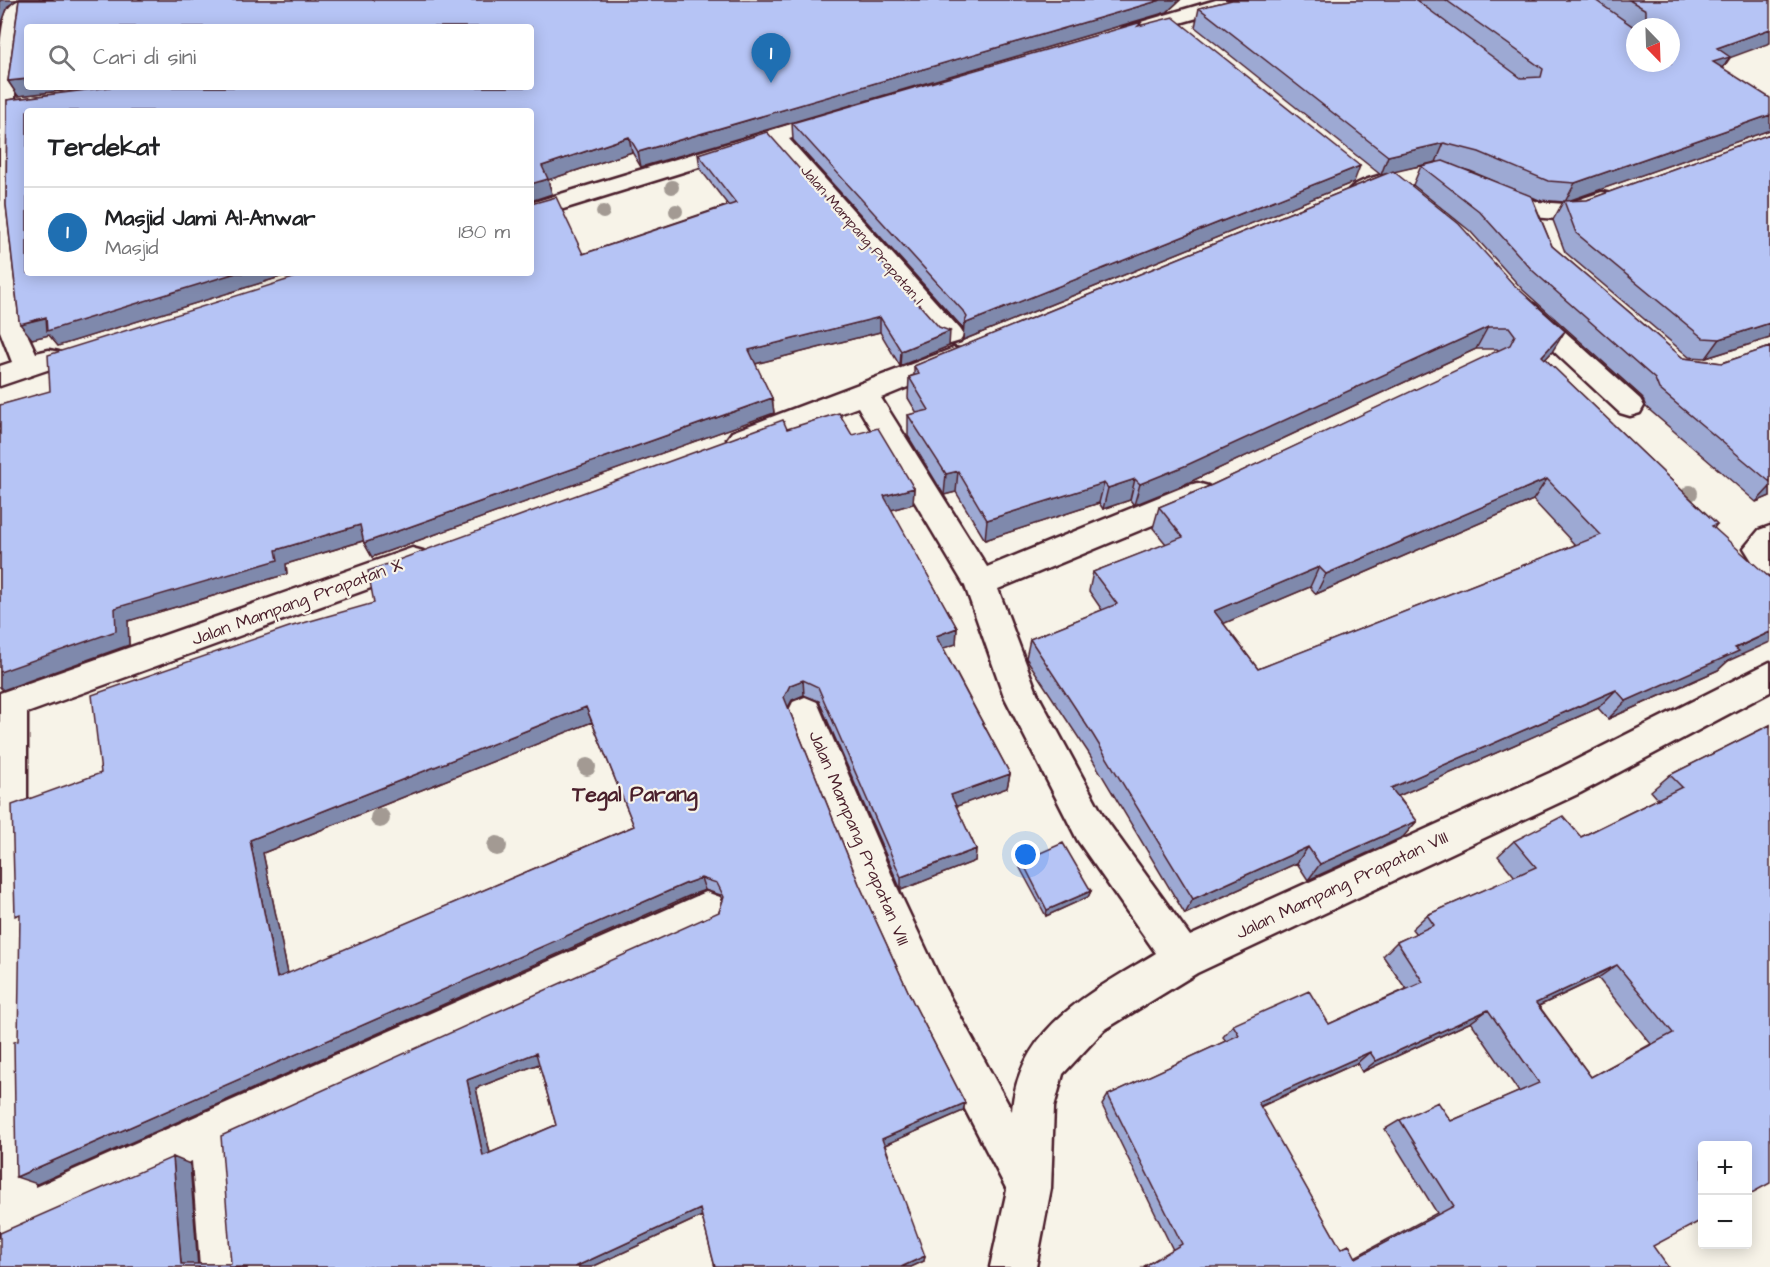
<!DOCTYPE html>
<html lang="id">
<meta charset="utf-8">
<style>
:root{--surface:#fff;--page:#f6f6f6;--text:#202124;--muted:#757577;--line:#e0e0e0;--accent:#1f6fb2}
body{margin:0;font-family:"Architects Daughter",sans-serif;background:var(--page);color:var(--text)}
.controls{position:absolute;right:18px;bottom:18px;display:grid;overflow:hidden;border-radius:6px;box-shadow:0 3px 15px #0003}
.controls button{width:54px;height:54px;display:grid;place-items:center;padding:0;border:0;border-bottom:2px solid var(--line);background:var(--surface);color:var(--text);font:30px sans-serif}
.compass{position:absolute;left:1626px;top:18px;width:54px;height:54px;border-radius:50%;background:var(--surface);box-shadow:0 3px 15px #0003;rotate:157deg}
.you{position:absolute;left:1026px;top:855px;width:21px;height:21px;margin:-15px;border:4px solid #fff;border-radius:50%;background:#1a73e8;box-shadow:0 0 0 9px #1a73e833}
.badge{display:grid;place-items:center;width:39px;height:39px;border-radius:50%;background:var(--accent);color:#fff;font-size:20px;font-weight:700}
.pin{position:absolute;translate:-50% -50px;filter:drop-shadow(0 2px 3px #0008)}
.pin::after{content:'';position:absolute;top:32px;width:21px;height:18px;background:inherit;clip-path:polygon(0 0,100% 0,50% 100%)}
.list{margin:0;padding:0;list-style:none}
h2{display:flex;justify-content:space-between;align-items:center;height:78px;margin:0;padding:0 24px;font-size:26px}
h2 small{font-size:20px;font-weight:400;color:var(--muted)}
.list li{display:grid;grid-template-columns:39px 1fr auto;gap:18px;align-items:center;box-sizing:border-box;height:90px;padding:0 24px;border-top:2px solid var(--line)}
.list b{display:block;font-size:22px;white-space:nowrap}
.list p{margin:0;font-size:20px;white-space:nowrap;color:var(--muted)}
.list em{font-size:20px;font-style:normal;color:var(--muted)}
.icon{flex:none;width:33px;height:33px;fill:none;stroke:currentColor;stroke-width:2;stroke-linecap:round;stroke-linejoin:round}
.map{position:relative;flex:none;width:1770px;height:1267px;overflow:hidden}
.search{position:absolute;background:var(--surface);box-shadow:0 3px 15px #0003;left:24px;top:24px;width:510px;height:66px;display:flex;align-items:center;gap:15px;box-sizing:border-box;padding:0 21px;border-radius:6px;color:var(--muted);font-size:22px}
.panel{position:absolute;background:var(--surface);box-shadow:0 3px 15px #0003;left:24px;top:108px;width:510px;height:168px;border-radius:6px}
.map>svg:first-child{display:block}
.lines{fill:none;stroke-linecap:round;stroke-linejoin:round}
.minor-casing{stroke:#4a1f2b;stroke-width:5}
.minor{fill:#f7f3e8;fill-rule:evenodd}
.tree{fill:#a39a93}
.wall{fill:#9da9d3;stroke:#4a1f2b;stroke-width:1.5;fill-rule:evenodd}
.shaded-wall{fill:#7f89ac;stroke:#4a1f2b;stroke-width:1.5}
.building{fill:#b6c4f5;stroke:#4a1f2b;stroke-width:1.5;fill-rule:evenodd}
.labels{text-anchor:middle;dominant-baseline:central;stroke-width:4.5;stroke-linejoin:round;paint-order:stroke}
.far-street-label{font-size:15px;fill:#4a1f2b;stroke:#f7f3e8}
.street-label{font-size:18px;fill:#4a1f2b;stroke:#f7f3e8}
.quarter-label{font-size:21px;font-weight:bold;fill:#4a1f2b;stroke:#f7f3e8}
</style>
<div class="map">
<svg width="1770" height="1267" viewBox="0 0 1770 1267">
<rect width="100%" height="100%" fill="#f7f3e8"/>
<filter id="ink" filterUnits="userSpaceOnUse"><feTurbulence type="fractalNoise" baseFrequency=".0167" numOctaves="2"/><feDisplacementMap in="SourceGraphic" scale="12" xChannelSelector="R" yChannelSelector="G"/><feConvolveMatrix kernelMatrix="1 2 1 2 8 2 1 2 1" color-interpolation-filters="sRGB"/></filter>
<g filter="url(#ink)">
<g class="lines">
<defs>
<path id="minor" d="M 20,0 L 52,0 C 46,9 33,6 26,14 L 15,85 L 15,220 L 28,336 L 36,353 L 49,350 L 59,352 L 63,359 L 59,366 L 0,386 L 0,366 L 12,362 L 0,331 L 0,45 C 3,29 2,5 20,0 Z
M 1216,0 L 1249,0 L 1246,4 L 1131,37 L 1124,35 L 1120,31 L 1124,27 Z
M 834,111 L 842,113 L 845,118 L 842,123 L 789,139 L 960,329 L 964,335 L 960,341 L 950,344 L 940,341 L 770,145 L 531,219 L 531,203 Z
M 1435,164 L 1469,173 L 1538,202 L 1565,204 L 1602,192 L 1611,194 L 1614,199 L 1611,204 L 1567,220 L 1534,217 L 1435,178 L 1360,198 L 1351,196 L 1348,191 C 1358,176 1415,168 1435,164 Z
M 1525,301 L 1534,304 L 1640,399 L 1644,406 L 1640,413 L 1630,416 L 1620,413 L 1516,316 L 1512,310 L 1516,304 Z
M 954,348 L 964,350 L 968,357 L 964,364 L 881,398 L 987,567 L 1186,486 L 1197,483 L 1208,486 L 1212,494 L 1208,502 L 998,589 L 1037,693 L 1104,817 L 1190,936 L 1554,771 L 1770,662 L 1770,692 L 1580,793 L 1197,973 L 1104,1030 L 1063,1074 L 1054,1107 L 1051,1188 L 1036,1267 L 990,1267 L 1007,1190 L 914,1011 L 862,895 L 788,712 L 793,702 L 805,697 L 817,702 L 896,885 L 942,983 L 1012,1111 C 1018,1027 1092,992 1156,953 L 1078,841 L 1004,696 L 965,586 L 858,407 L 742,450 L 732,446 L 727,439 L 732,432 Z
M 1770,526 L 1770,575 L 1759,572 L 1744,548 L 1759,530 Z
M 412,548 L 423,551 L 428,560 L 423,569 L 27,713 L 27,842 L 35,1187 L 706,892 L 720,897 L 725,910 L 720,923 L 234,1142 L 246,1267 L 200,1267 L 192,1161 L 13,1241 L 0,1236 L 0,693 Z"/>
</defs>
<use href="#minor" class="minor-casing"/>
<use href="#minor" class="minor"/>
</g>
<g class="tree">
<circle cx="672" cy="187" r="7"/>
<circle cx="676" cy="211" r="7"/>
<circle cx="603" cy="212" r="7"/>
<circle cx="1690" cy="493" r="8"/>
<circle cx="587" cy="767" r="9"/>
<circle cx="380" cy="818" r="10"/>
<circle cx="497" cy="846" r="10"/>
</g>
<path class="wall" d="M 19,0 L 1180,0 L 1167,12 L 641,167 L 632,152 L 548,180 L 552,194 L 531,201 L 531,111 L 27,111 L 27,273 L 293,273 L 58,346 L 49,335 L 32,339 L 19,320 L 6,205 L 7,100 L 110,87 L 531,87 L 531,27 L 27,27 L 27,87 L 94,87 L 18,96 L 8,81 Z
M 1232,0 L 1770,0 L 1723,68 L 1770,130 L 1567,201 L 1587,200 L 1770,134 L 1770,338 L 1706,358 L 1689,357 L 1565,252 L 1553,220 L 1563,202 L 1539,200 L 1532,197 L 1552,246 L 1683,358 L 1722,363 L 1770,347 L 1770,496 L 1756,502 L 1646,407 L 1642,397 L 1523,290 L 1470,231 L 1413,185 L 1421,166 L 1438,162 L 1436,162 L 1394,171 L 1552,352 L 1545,359 L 1717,524 L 1714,528 L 1728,661 L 1718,670 L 1608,719 L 1598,708 L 1398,796 L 1417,821 L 1403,837 L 1308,880 L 1297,863 L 1185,914 L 1088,752 L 1026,658 L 1030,639 L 1102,610 L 1089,591 L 1093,572 L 1166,544 L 1153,528 L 1159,507 L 1212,485 L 1499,351 L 1497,349 L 1476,349 L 1181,486 L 1134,505 L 1130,500 L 1103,509 L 1099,503 L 985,540 L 956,492 L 944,495 L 908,436 L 908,415 L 917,413 L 908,398 L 909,377 L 914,375 L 914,366 L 1388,173 L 1381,175 L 1195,27 L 1199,8 ZM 1635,27 L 1671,27 L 1635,63 ZM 1463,169 L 1470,171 L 1499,183 ZM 1533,500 L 1575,545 L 1258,669 L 1223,623 L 1310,587 L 1316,594 Z
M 1142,25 L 1354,182 L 963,340 L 964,331 L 962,327 L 793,140 L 792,123 Z
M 698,154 L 949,346 L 900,366 L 880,332 L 755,364 L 772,398 L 774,413 L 372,557 L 364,543 L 363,541 L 286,564 L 287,574 L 128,621 L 129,645 L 3,690 L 0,687 L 0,405 L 583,254 L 728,205 L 700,169 Z
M 787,429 L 852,435 L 914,488 L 913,504 L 891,510 L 957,628 L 956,644 L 943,648 L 1010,774 L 1007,788 L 956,806 L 976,849 L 975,861 L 901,890 L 819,701 L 804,695 L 792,700 L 788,707 L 859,884 L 913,1002 L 965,1103 L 963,1111 L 885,1145 L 924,1261 L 911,1267 L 715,1267 L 702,1216 L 592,1267 L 0,1267 L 190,1164 L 198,1264 L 231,1264 L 719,912 L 723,900 L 721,895 L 705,890 L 691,895 L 37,1184 L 101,773 L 374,603 ZM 592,722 L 634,826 L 288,974 L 263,853 ZM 539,1064 L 556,1125 L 490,1153 L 476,1088 Z
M 1770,725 L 1653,1246 L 1143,1267 L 1173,1250 L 1102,1105 L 1108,1095 L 1226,1041 L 1223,1037 L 1233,1025 L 1329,1024 L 1406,989 L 1383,956 L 1397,942 L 1416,934 L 1412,929 L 1427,915 L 1515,877 L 1498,856 L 1514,841 L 1581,837 L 1658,799 L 1651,791 L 1670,775 ZM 1598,978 L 1651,1044 L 1591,1077 L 1539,1006 ZM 1471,1022 L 1519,1092 L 1451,1121 L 1400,1120 L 1385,1129 L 1437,1213 L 1355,1257 L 1349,1245 L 1341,1249 L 1260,1107 L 1357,1063 L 1362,1072 Z
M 1022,861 L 1091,891 L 1088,897 L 1046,916 L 1020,868 Z"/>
<path class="shaded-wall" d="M 0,0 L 17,0 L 8,6 L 1,25 L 0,29 Z
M 1161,0 L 1180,0 L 1167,12 L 641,167 L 638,152 Z
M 1770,29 L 1770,43 L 1729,58 L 1719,75 L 1702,80 L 1717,48 Z
M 27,79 L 27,87 L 94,87 L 18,96 L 8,81 Z
M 1770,115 L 1770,130 L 1565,202 L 1575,183 Z
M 629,137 L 632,152 L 548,180 L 552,194 L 531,201 L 531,184 L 542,166 Z
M 1444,143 L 1436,162 L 1381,175 L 1388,156 Z
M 1360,166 L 1354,182 L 963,340 L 964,324 Z
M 236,273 L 293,273 L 58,346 L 49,335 L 32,339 L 20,324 Z
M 880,317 L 880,332 L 751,365 L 749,350 Z
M 1770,323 L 1770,338 L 1706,358 L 1720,339 Z
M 1488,327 L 1476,349 L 1181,486 L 1134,505 L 1140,484 Z
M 950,331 L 949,346 L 900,366 L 901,351 Z
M 1565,331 L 1552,352 L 1529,377 L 1542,356 Z
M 772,398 L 774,413 L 372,557 L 364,543 Z
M 958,471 L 956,492 L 944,495 L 946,474 Z
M 1135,479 L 1130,500 L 1103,509 L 1108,488 Z
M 1547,479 L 1533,500 L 1316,594 L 1326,574 Z
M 1104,483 L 1099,503 L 985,540 L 987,520 Z
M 1770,487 L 1770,496 L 1756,502 Z
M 914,488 L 913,504 L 884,512 L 884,496 Z
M 360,525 L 369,539 L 286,564 L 287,574 L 128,621 L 129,645 L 3,690 L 0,687 L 0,672 L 115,608 L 276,550 Z
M 1319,567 L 1310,587 L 1206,631 L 1214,611 Z
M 957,628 L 956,644 L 935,651 L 936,636 Z
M 1770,632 L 1770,642 L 1728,661 L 1718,670 L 1608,719 L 1626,701 Z
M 803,680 L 804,695 L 792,700 L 786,711 L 784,697 L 790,685 Z
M 1616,690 L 1598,708 L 1378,805 L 1391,788 Z
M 586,707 L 592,722 L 263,853 L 291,988 L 277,978 L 250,840 Z
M 1010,774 L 1007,788 L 949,809 L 951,795 Z
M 1417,821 L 1403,837 L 1308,880 L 1320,864 Z
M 1308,847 L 1297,863 L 1185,914 L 1193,899 Z
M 976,849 L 975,861 L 901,890 L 901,877 Z
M 701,878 L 705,890 L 691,895 L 37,1184 L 16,1177 L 687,883 Z
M 1091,891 L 1088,897 L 1046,916 L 1047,910 Z
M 1617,965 L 1598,978 L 1519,1015 L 1536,1003 Z
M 1488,1010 L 1471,1022 L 1362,1072 L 1376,1061 Z
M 1370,1052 L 1357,1063 L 1247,1112 L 1258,1102 Z
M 536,1053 L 544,1062 L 476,1088 L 492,1163 L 483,1156 L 467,1080 Z
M 965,1103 L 963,1111 L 882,1146 L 882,1139 Z
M 173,1157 L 190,1164 L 198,1267 L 181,1264 Z
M 700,1209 L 704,1215 L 592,1267 L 575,1267 Z
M 925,1256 L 924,1261 L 911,1267 L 901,1267 Z"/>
<path class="building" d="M 19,0 L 1161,0 L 638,152 L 629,137 L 542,166 L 548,179 L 531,184 L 531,111 L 27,111 L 27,273 L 236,273 L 47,331 L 46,317 L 20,324 L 19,320 L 6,205 L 7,100 L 110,87 L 531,87 L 531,27 L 27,27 L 27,79 L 8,81 Z
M 1232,0 L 1416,0 L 1521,78 L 1541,77 L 1543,69 L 1446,0 L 1595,0 L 1635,28 L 1635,63 L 1671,63 L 1671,27 L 1646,27 L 1646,10 L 1629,0 L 1770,0 L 1770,29 L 1717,48 L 1730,57 L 1713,62 L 1770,98 L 1770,115 L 1575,183 L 1548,181 L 1479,152 L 1444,143 L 1388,156 L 1199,8 Z
M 1173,17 L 1360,166 L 964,324 L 967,317 L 963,311 L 792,123 L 1142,22 L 1138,26 Z
M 767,132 L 939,327 L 950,331 L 901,351 L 880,317 L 749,350 L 772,398 L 364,543 L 360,525 L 276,550 L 278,560 L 115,608 L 116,631 L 0,672 L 0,405 L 50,391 L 48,355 L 309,273 L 531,273 L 531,204 L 556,197 L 583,254 L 736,203 L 698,154 Z
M 1770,134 L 1770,323 L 1720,339 L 1703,338 L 1576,233 L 1564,201 L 1587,200 Z
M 1443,161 L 1531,196 L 1552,246 L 1683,358 L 1722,363 L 1770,347 L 1770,482 L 1659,389 L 1655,379 L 1533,271 L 1479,211 L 1421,166 Z
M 1393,171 L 1459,224 L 1513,284 L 1565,331 L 1542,356 L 1717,524 L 1712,526 L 1770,578 L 1770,632 L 1735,648 L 1739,651 L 1626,701 L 1616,690 L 1391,788 L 1417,821 L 1320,864 L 1308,847 L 1193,899 L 1093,735 L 1030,639 L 1117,604 L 1093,572 L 1183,537 L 1159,507 L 1212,485 L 1510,345 L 1515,335 L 1509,327 L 1488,327 L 1187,465 L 1140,484 L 1135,479 L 1108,488 L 1104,483 L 987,520 L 958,471 L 946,474 L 908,415 L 929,410 L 909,377 L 919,374 L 914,366 ZM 1547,479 L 1601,535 L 1258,669 L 1214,611 L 1319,567 L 1326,574 Z
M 839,413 L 852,435 L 878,428 L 914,488 L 884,496 L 957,628 L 936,636 L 1010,774 L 951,795 L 976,849 L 901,877 L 818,687 L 803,680 L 790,685 L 784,697 L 859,884 L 913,1002 L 965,1103 L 882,1139 L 925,1256 L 901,1267 L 715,1267 L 700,1209 L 575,1267 L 0,1267 L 0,1233 L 173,1157 L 181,1264 L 231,1264 L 221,1136 L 719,912 L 724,897 L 717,883 L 701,878 L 687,883 L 16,1177 L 14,1042 L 18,1041 L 20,914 L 15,916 L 12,805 L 101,773 L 92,695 L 289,627 L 374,603 L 368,571 L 783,420 L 787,429 ZM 586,707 L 634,826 L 277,978 L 250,840 ZM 536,1053 L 556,1125 L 483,1156 L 467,1080 Z
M 1770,725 L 1770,1183 L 1748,1195 L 1748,1146 L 1702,1146 L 1702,1220 L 1653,1246 L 1668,1267 L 1143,1267 L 1182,1244 L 1108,1095 L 1239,1035 L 1233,1025 L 1309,991 L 1329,1024 L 1423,982 L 1397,942 L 1434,925 L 1427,915 L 1536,867 L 1514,841 L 1563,816 L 1581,837 L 1682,787 L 1670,775 ZM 1617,965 L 1673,1033 L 1591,1077 L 1536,1003 ZM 1488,1010 L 1539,1083 L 1451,1121 L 1438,1102 L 1400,1120 L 1454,1206 L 1356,1258 L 1349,1245 L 1341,1249 L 1258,1102 L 1370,1052 L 1376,1061 Z
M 1063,843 L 1091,891 L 1047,910 L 1022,861 Z"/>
</g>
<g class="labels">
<g class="far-street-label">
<text transform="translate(862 235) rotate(49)">Jalan Mampang Prapatan I</text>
</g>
<g class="street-label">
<text transform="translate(297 602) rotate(-20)">Jalan Mampang Prapatan X</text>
<text transform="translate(859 838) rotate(67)">Jalan Mampang Prapatan VIII</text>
<text transform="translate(1342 885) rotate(-25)">Jalan Mampang Prapatan VIII</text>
</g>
<g class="quarter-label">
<text x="635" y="794">Tegal Parang</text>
</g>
</g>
</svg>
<div class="controls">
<button>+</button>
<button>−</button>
</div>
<svg class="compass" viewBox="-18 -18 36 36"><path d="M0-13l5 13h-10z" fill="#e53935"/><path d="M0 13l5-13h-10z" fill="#757577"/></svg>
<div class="you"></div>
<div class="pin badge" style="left:771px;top:83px">1</div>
<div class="search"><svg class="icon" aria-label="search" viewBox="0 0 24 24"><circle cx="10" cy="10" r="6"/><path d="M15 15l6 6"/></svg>Cari di sini</div>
<section class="panel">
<h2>Terdekat<small></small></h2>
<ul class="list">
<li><span class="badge">1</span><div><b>Masjid Jami Al-Anwar</b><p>Masjid</p></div><em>180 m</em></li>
</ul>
</section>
</div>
